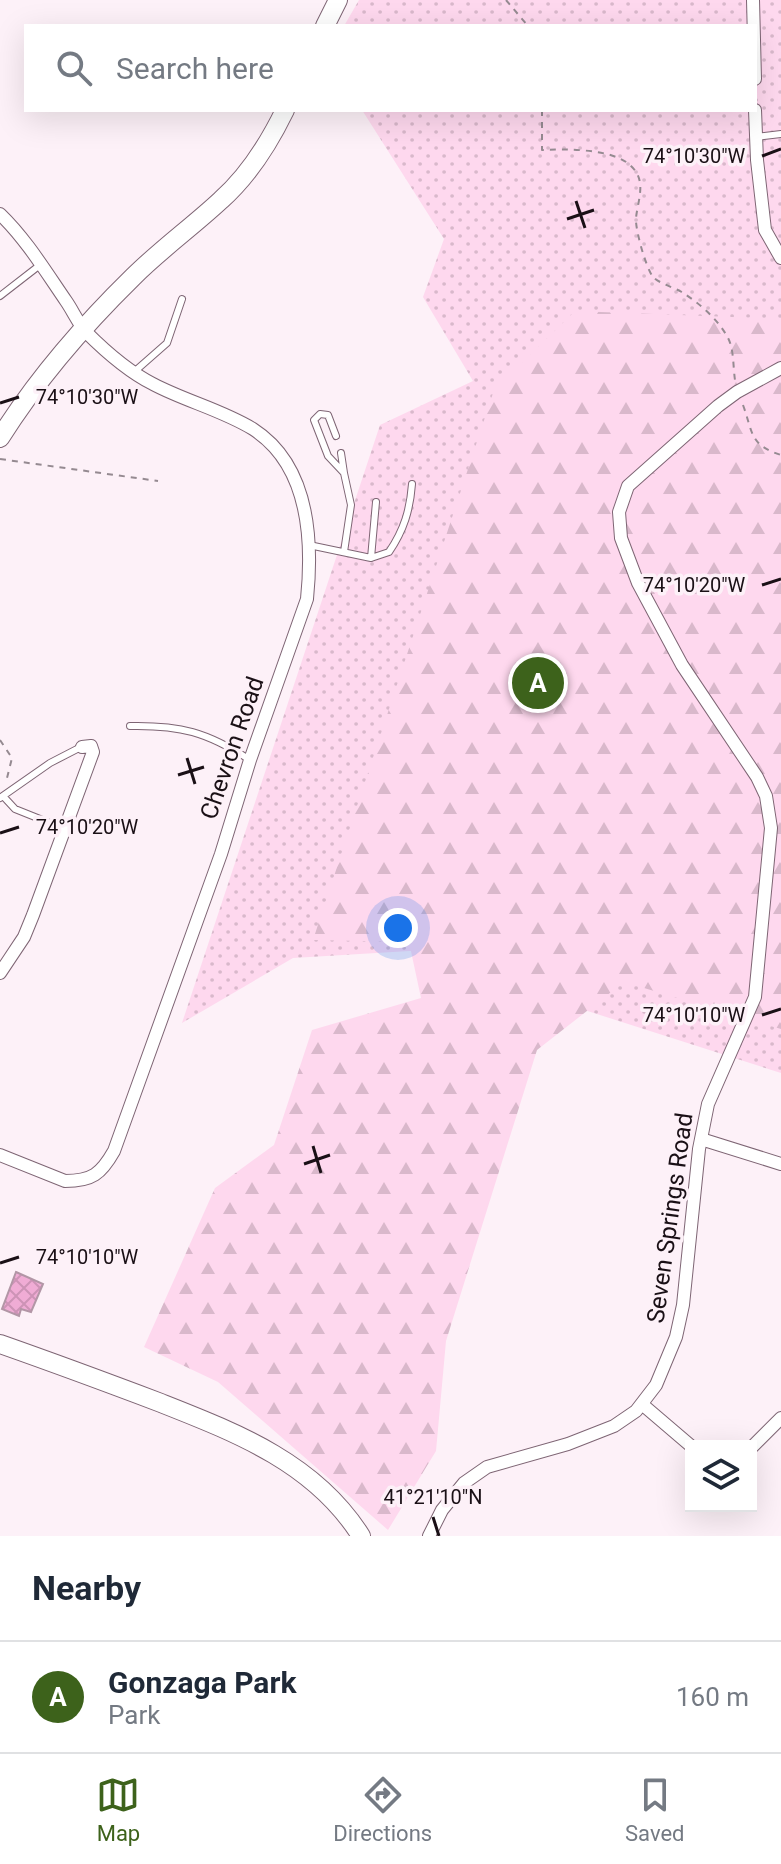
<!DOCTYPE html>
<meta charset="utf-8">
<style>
:root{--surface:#fff;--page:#f2f2f3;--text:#1f2937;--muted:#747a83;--line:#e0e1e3;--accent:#3d621b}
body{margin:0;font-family:Roboto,sans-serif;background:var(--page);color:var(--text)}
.controls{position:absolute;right:24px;bottom:24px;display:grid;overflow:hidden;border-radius:0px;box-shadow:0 8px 32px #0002}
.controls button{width:72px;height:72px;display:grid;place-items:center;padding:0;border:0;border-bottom:2px solid var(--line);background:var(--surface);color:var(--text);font:40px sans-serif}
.you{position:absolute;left:398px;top:928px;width:28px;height:28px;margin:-20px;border:6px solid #fff;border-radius:50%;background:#1a73e8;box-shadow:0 0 0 12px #1a73e833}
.badge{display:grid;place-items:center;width:52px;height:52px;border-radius:50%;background:var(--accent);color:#fff;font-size:26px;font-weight:700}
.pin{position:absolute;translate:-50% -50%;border:4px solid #fff;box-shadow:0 2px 8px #0006}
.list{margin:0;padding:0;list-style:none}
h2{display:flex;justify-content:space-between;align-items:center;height:104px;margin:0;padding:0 32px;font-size:34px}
h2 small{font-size:26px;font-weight:400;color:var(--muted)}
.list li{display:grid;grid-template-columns:52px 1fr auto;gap:24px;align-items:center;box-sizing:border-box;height:112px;padding:0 32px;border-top:2px solid var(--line)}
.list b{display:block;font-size:30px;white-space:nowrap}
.list p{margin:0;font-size:26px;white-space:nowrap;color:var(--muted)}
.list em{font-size:26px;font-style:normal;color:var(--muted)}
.icon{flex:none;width:44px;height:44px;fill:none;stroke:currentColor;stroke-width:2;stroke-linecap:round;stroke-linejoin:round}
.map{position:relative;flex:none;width:781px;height:1536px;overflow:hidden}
.search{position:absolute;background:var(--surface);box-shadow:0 8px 32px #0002;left:24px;right:24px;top:24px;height:88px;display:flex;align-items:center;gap:20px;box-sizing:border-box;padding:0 28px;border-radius:0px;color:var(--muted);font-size:30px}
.sheet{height:216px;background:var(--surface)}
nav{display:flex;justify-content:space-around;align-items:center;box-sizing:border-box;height:112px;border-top:2px solid var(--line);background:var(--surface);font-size:22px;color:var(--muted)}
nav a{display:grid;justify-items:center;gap:4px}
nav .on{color:var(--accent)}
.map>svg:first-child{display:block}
.green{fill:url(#green-dots)}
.forest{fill:url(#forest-firs)}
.building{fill:url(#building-cross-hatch);stroke:#b296a6;stroke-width:2}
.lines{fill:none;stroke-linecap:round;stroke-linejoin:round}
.lane-casing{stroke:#7e6574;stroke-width:8}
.street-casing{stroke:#7e6574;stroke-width:14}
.secondary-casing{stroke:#7e6574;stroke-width:20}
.path{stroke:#958a91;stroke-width:2;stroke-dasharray:6 6;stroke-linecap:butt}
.lane{stroke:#fff;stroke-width:6}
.street{stroke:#fff;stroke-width:12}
.secondary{stroke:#fff;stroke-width:18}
.ticks{fill:none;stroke:#1a1016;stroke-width:3}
.labels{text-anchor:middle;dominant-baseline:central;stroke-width:7;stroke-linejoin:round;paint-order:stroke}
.street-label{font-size:24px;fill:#1a1016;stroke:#fdf1f8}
.ticks-label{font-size:20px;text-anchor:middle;fill:#1a1016;stroke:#fdf1f8;stroke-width:7;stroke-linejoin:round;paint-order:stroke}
</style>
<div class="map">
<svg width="781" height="1536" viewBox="0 0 781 1536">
<defs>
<pattern id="green-dots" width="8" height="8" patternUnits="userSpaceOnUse" patternTransform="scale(2)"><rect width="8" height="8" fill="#fed8ee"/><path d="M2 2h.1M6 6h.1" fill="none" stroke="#d9b8cb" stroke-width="1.8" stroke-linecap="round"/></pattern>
<pattern id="forest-firs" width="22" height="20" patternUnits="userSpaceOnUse" patternTransform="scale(2)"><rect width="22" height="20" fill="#fed8ee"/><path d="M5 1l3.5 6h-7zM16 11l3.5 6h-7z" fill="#d9b8cb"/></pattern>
<pattern id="building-cross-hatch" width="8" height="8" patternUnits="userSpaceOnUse" patternTransform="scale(2)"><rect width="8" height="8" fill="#f0acd5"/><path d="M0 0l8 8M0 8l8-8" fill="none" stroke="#cd93b6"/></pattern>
</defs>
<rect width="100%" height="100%" fill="#fdf1f8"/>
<path class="green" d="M 359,0 L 781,0 L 781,1073 L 575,1007 L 591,940 L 293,958 L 182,1023 L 380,425 L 473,381 L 423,297 L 444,239 L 362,110 L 755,110 L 755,26 L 344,26 Z"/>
<path class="forest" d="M 575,311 L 781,319 L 781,1029 L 624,982 L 537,1050 L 446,1341 L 436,1451 L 388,1530 L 218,1382 L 144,1347 L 215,1188 L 274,1145 L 312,1030 L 421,998 L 409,942 L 313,940 L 494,390 Z"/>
<path class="building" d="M 16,1272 L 43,1284 L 31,1312 L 21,1309 L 19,1316 L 2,1309 Z"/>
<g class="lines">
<defs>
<path id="lane" d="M 756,137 L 781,134
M 0,296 L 40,265
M 134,372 L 167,343 L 182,299
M 336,436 L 328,415 L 320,414 L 314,420 L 328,456 L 344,473 L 351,505 L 344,552
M 341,453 L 344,473
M 309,545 L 371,558 L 389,552 C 404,530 410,510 412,484
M 371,558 L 376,502
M 130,726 C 180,725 207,732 250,760
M 3,796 L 15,809 L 65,829
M 0,798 L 50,763 L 81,747"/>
<path id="street" d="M 753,0 L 755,79
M 755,110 L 757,160 L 765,230 L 781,258
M 0,214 C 26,239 46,272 66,301 C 73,311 78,323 86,332 C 105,351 129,372 153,384 C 185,401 222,410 253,429 C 309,465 313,540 307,599 L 250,760 L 221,854 L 114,1151 C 101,1174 92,1181 65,1181 L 0,1155
M 0,973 L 24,937 L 33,915 L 93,752 L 91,746 L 82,747
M 701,1139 L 781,1164
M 643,1405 L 691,1446
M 751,1448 L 781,1418
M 429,1536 L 442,1510 L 464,1483 L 487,1467 L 568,1444 L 614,1426 L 636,1411 L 656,1385 L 676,1337 L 683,1305 L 699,1149 L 708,1104 L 755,997 L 771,828 L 766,796 L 757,777 L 682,665 L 638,583 L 621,538 L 619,512 L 628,486 L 718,406 L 737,392 L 781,368"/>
<path id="secondary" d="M 325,26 L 338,0
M 0,438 C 37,379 83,326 133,277 C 161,249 192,227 221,200 C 248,176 269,143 285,110
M 0,1344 C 54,1363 108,1383 161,1403 C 237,1433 315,1463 361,1536"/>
</defs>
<use href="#lane" class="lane-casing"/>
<use href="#street" class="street-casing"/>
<use href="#secondary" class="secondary-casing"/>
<path class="path" d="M 506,0 L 528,26
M 542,110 L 542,150 C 565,149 613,148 631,166 C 647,181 638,199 636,218 C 635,229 646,268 653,277 C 659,283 672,287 680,291 C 698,302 718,319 728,338 C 734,349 733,367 735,380
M 743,405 C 753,432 749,445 781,455
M 0,459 L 158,481
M 0,740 L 12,758 L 6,782"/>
<use href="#lane" class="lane"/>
<use href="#street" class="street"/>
<use href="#secondary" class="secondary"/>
</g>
<path class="ticks" d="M 762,156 L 781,149M 576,201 L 585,228M 567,219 L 594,210M 0,403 L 19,397M 762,585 L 781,579M 187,758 L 195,784M 178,775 L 204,767M 0,833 L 19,827M 762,1015 L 781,1009M 313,1146 L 321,1173M 304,1164 L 330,1155M 0,1263 L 19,1257M 433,1517 L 439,1536"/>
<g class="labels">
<g class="street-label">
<text transform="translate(232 748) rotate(-71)">Chevron Road</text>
<text transform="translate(670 1218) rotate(-82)">Seven Springs Road</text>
</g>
</g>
<g class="ticks-label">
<text x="694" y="163">74°10'30"W</text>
<text x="87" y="404">74°10'30"W</text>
<text x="694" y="592">74°10'20"W</text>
<text x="87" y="834">74°10'20"W</text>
<text x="694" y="1022">74°10'10"W</text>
<text x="87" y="1264">74°10'10"W</text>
<text x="433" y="1504">41°21'10"N</text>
</g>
</svg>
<div class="controls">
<button><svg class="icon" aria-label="layers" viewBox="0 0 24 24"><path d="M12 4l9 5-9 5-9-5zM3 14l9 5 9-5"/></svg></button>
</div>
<div class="you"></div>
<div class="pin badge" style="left:538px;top:683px">A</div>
<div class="search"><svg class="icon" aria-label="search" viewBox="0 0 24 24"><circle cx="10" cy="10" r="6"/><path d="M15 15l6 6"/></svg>Search here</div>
</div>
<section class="sheet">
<h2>Nearby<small></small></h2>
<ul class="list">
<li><span class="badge">A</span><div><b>Gonzaga Park</b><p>Park</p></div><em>160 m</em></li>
</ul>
</section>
<nav>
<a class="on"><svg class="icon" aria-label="map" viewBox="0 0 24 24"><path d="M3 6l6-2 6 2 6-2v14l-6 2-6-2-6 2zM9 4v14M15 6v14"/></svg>Map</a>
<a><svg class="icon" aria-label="directions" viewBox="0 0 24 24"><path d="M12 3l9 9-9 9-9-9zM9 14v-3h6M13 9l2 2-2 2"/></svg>Directions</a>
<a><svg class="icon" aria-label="saved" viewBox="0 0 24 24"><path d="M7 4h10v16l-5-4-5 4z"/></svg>Saved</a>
</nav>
